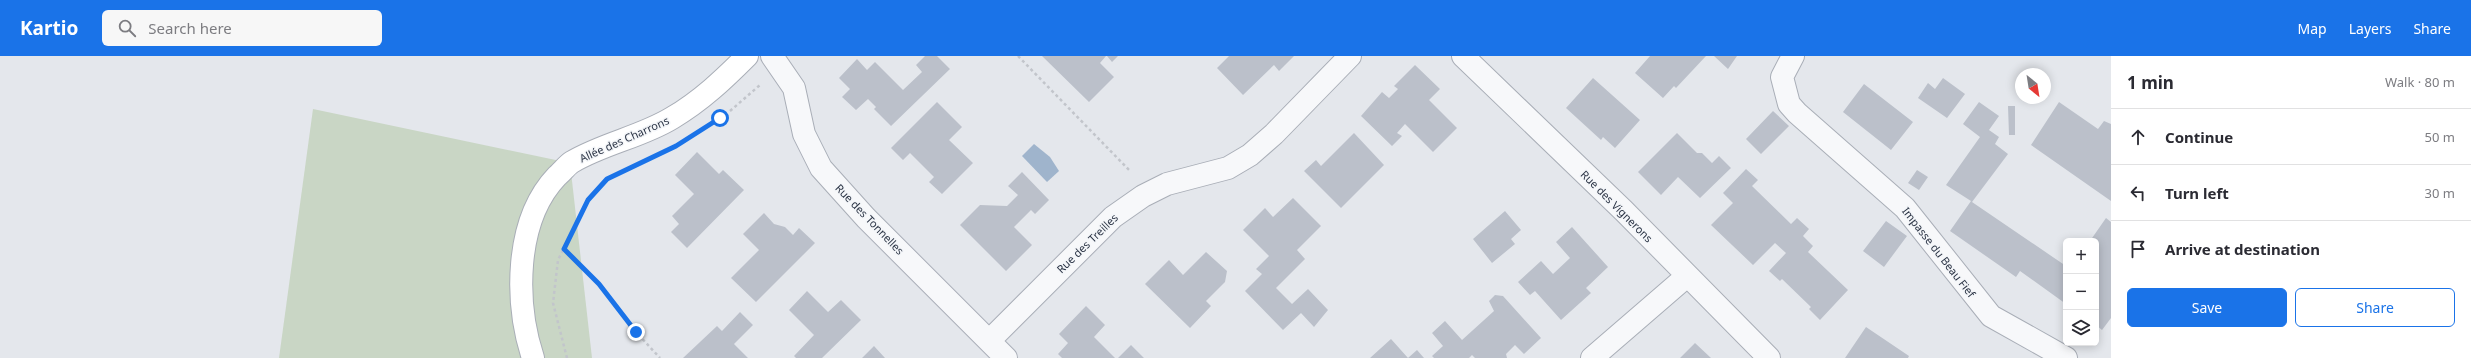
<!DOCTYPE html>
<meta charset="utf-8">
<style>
:root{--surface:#fff;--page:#f7f7f7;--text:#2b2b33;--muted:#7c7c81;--line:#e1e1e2;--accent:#1a73e8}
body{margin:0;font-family:"Noto Sans",sans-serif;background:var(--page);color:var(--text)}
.controls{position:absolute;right:12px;bottom:12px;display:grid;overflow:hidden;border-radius:6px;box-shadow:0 2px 10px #0003}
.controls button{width:36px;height:36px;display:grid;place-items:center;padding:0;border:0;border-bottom:1px solid var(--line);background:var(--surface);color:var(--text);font:20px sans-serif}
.compass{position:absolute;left:2015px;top:12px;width:36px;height:36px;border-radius:50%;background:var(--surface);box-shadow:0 2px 10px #0003;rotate:150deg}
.stop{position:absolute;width:12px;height:12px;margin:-9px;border:3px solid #1a73e8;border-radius:50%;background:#fff}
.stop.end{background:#1a73e8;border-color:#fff;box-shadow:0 1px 4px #0008}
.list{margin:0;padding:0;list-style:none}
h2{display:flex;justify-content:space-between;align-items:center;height:52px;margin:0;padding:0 16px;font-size:17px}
h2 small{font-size:13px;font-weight:400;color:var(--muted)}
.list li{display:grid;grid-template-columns:26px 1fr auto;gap:12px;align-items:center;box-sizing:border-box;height:56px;padding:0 16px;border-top:1px solid var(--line)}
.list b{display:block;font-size:15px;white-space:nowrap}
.list em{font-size:13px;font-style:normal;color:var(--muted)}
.actions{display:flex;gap:8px;padding:12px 16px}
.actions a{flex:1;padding:9px 0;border:1px solid var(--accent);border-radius:6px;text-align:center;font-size:14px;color:var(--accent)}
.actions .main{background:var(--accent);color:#fff}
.icon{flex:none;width:22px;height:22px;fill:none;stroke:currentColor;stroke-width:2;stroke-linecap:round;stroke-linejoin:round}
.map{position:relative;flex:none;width:2111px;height:302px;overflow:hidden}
header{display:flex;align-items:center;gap:24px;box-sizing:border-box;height:56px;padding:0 20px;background:var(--accent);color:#fff}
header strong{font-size:19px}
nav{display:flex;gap:22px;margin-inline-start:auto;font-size:14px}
.search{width:280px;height:36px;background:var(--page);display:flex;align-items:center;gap:10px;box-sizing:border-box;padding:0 14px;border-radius:6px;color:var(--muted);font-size:15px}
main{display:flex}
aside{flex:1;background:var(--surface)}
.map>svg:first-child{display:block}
.green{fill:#c9d6c5}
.water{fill:#9fb4cc}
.building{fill:#bbc0ca}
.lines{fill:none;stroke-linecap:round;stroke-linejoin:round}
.street-casing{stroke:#a9aeb7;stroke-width:24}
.secondary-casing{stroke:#a9aeb7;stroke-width:24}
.path{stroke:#c2c5cb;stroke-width:2.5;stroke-dasharray:3 3;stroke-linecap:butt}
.street{stroke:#f7f8fa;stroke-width:22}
.secondary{stroke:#fff;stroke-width:22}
.route{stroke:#1a73e8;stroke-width:5}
.labels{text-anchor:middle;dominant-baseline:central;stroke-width:3;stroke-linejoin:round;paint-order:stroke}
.street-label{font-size:11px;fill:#2b3445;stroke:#f4f6f9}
</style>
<header>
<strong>Kartio</strong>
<div class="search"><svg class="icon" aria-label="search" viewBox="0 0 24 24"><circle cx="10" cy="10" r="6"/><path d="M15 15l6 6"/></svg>Search here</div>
<nav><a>Map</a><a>Layers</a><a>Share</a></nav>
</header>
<main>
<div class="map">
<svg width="2111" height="302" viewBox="0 0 2111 302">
<rect width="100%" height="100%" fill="#e4e7ec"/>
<path class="green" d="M 313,53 L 570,107 L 592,302 L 279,302 Z"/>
<path class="water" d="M 1034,88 L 1050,101 L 1059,115 L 1047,126 L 1022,100 Z"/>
<path class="building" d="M 925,0 L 937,0 L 950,13 L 891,70 L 874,53 L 876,51 L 868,43 L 856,54 L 842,41 L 850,33 L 839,22 L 857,3 L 867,14 L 875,6 L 903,34 L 922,16 L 916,9 Z
M 1042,0 L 1106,0 L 1100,7 L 1114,21 L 1089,46 Z
M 1107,0 L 1118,0 L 1112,6 Z
M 1229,0 L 1294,0 L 1279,15 L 1274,9 L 1243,39 L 1217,12 Z
M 1650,0 L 1706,0 L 1676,32 L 1674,30 L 1663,42 L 1635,17 Z
M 1714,0 L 1737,0 L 1728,13 Z
M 1415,9 L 1440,33 L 1429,44 L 1457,72 L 1433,96 L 1405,68 L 1397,77 L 1402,80 L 1392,90 L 1361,60 L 1382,36 L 1389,42 L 1398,33 L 1394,30 Z
M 1593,22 L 1640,64 L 1615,92 L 1603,81 L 1601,84 L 1566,52 Z
M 1943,22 L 1965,38 L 1947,62 L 1918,42 L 1928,27 L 1935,33 Z
M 1864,28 L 1913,66 L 1891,94 L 1843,56 Z
M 937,46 L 962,71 L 949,84 L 973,107 L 942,138 L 929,126 L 934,121 L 910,97 L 903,104 L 891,92 Z
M 1979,46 L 1999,60 L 1989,74 L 1999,81 L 1995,88 L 2008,98 L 1972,146 L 2066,210 L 2066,248 L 2020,215 L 2016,221 L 1950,175 L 1971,145 L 1946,129 L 1980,81 L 1963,68 Z
M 2059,46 L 2098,73 L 2104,65 L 2111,68 L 2111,145 L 2031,89 Z
M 2008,50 L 2015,50 L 2015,79 L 2009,79 Z
M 1773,55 L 1789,70 L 1761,98 L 1746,83 Z
M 1354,77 L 1384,109 L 1341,152 L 1304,115 L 1316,104 L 1321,110 Z
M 1677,77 L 1697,97 L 1702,97 L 1712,107 L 1719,100 L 1731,112 L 1700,142 L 1678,121 L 1661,139 L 1638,116 Z
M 697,96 L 719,118 L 723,114 L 744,134 L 687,192 L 671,176 L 679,168 L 672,160 L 694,138 L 675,119 Z
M 1746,113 L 1758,124 L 1752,130 L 1791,168 L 1797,162 L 1809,173 L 1803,180 L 1813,190 L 1808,196 L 1848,234 L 1820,264 L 1809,253 L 1811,251 L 1782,223 L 1780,225 L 1769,215 L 1786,197 L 1775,187 L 1753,209 L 1711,169 L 1733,147 L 1723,137 Z
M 1917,114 L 1928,121 L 1919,134 L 1908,127 Z
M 1022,116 L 1049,144 L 1035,158 L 1031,154 L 1014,171 L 1032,189 L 1006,215 L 960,169 L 980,149 L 1007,150 L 1018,139 L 1008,130 Z
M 1293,142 L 1321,170 L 1297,194 L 1305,203 L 1276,232 L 1292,248 L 1308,233 L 1328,254 L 1314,271 L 1301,257 L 1283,274 L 1245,235 L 1262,218 L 1256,213 L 1269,200 L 1243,174 L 1265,152 L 1273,161 Z
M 1505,155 L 1521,174 L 1511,183 L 1515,188 L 1492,207 L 1473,183 Z
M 764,157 L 774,168 L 785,171 L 793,179 L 799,172 L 815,187 L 756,246 L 731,222 L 759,194 L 743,178 Z
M 2106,162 L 2111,166 L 2111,262 L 2102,274 L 2096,269 L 2096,185 L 2090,185 Z
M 1886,165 L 1907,180 L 1884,211 L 1863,195 Z
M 1572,171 L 1608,211 L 1586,232 L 1591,237 L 1561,264 L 1535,235 L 1530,239 L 1518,226 L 1541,205 L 1553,218 L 1570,202 L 1556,186 Z
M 1206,196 L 1227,215 L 1225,226 L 1206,245 L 1211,250 L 1190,272 L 1145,228 L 1169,204 L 1183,219 Z
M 807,235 L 828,256 L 841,244 L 861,264 L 822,302 L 796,302 L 794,300 L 814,279 L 789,254 Z
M 1495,239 L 1503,240 L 1541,282 L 1524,298 L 1515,289 L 1506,298 L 1507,302 L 1475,302 L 1472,299 L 1469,302 L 1434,302 L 1432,300 L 1443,290 L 1432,277 L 1445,265 L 1462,284 L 1494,255 L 1489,245 Z
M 1086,250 L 1105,269 L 1094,281 L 1115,302 L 1062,302 L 1058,298 L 1068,287 L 1059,278 Z
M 740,256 L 753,269 L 734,288 L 748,302 L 683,302 L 717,270 L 722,275 Z
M 1866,271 L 1909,300 L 1908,302 L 1845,302 Z
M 1391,283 L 1408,302 L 1417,294 L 1424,302 L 1370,302 Z
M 1695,287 L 1711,302 L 1680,302 Z
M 1131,289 L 1144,302 L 1118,302 Z
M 874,290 L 885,302 L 862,302 Z"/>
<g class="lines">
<defs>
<path id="street" d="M 772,0 L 794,32 L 804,78 L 821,112 L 866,162 L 1006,302
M 1463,0 L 1624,155 L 1769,302
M 1793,0 L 1782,21 L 1789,48 L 1797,57 L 1905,152 L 1991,260 L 2066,302
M 989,285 L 1113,161 L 1143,140 L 1167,128 L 1228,112 L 1250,99 L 1274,78 L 1350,0
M 1592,302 L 1687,220"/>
<path id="secondary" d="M 533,302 C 515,247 514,165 557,120 C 562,116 567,109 572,106 C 604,87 641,81 672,62 C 701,45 724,23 747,0"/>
</defs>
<use href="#street" class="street-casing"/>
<use href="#secondary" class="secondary-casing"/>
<path class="path" d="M 1018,0 L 1131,116
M 730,55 L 760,29
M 564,193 L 599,228 L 636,276 L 660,302
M 567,302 L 553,247 L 558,204 L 588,144 L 607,123 L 645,105"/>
<use href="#street" class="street"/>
<use href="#secondary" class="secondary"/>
</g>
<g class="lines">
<path class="route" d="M 636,276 L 599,228 L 564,193 L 588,144 L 607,123 L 676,90 L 720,62"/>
</g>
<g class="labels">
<g class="street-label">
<text transform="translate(624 83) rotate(-24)">Allée des Charrons</text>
<text transform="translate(1617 150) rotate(45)">Rue des Vignerons</text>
<text transform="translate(870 163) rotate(46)">Rue des Tonnelles</text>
<text transform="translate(1087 187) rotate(-44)">Rue des Treilles</text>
<text transform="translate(1939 196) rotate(52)">Impasse du Beau Fief</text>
</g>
</g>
</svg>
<div class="controls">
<button>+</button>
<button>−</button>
<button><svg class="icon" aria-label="layers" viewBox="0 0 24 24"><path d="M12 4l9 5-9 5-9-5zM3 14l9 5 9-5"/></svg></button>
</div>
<svg class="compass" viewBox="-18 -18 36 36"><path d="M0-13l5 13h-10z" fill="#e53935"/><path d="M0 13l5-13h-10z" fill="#7c7c81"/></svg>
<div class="stop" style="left:720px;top:62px"></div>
<div class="stop end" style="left:636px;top:276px"></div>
</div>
<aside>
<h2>1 min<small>Walk · 80 m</small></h2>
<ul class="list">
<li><svg class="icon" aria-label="ahead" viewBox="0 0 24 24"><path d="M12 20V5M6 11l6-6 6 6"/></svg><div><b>Continue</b></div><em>50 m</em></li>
<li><svg class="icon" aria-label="left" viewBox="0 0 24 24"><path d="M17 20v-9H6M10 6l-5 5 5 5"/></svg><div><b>Turn left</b></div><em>30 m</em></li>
<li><svg class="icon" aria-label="arrive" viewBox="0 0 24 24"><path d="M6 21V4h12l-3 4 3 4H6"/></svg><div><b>Arrive at destination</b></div></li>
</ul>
<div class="actions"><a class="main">Save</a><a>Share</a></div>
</aside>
</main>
